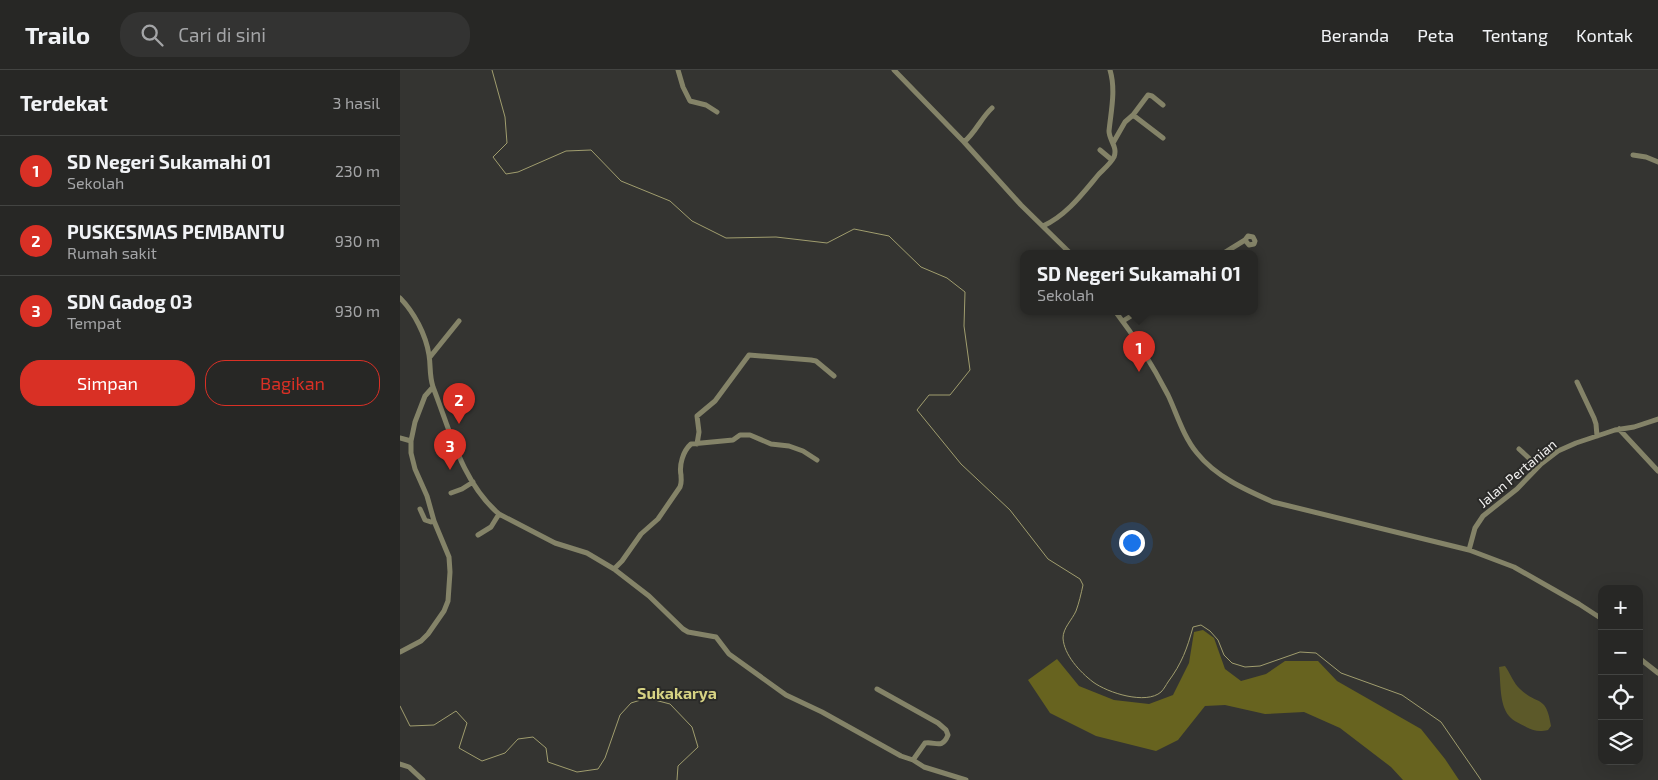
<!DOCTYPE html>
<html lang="id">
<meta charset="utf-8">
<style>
:root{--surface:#272725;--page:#333332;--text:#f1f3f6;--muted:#a4a5a7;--line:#434442;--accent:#d93025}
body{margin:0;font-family:"Exo 2",sans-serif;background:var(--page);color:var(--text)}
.controls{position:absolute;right:15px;bottom:15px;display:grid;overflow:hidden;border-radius:10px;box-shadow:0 5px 20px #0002}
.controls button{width:45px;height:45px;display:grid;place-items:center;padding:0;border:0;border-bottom:1px solid var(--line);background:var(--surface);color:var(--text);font:25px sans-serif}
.you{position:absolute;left:731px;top:472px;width:18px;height:18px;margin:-12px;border:4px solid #fff;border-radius:50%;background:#1a73e8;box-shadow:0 0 0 8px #1a73e833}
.badge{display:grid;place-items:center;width:32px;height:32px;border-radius:50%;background:var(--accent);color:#fff;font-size:16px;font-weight:700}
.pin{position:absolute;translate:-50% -41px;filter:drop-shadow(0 1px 2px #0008)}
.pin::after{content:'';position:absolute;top:26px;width:18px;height:15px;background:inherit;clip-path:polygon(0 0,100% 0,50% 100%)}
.popup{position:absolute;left:620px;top:180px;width:238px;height:65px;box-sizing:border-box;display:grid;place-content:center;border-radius:10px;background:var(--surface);filter:drop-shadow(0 1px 4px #0005);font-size:16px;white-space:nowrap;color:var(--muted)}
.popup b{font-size:19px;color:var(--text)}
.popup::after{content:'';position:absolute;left:50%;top:100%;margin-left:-10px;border:10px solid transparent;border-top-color:var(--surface)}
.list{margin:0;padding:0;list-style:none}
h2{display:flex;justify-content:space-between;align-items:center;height:65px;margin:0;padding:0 20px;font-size:21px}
h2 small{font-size:16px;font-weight:400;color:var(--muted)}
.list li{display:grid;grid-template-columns:32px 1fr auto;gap:15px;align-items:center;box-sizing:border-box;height:70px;padding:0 20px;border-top:1px solid var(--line)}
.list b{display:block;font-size:19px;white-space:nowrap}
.list p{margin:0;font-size:16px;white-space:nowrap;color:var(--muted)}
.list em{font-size:16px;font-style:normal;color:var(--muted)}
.actions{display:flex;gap:10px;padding:15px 20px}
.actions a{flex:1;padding:11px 0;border:1px solid var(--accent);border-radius:20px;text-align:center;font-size:18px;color:var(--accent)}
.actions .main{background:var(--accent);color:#fff}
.icon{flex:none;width:28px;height:28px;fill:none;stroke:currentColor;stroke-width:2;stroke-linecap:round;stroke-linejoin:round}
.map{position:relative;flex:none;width:1258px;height:710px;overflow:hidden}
header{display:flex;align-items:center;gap:30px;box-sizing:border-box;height:70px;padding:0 25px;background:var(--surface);border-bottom:1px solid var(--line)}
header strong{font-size:24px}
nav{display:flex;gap:28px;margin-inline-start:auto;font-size:18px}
.search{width:350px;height:45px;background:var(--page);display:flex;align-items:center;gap:12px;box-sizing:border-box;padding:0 18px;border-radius:20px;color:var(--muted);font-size:19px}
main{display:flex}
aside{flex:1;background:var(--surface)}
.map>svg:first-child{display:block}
.green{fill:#5c5929}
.forest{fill:#67631f}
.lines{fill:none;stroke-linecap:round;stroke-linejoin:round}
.stream{stroke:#a09d6e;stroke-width:1}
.minor{stroke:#848368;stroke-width:5}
.labels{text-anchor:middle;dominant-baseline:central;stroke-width:4;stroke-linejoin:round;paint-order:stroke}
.street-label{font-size:14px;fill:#f1f0ef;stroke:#2a2a28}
.quarter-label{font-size:16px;font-weight:bold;fill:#d6d283;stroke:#2a2a28}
</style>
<header>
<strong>Trailo</strong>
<div class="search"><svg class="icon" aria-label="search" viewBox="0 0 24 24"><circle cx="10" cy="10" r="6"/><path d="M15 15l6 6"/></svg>Cari di sini</div>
<nav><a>Beranda</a><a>Peta</a><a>Tentang</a><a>Kontak</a></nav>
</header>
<main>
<aside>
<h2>Terdekat<small>3 hasil</small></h2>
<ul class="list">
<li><span class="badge">1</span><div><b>SD Negeri Sukamahi 01</b><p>Sekolah</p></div><em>230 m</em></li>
<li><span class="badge">2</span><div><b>PUSKESMAS PEMBANTU</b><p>Rumah sakit</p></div><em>930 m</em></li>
<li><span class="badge">3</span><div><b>SDN Gadog 03</b><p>Tempat</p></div><em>930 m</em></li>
</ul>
<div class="actions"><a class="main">Simpan</a><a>Bagikan</a></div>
</aside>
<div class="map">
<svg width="1258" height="710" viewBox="0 0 1258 710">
<rect width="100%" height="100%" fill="#343431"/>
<path class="green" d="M 1105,596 C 1110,603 1114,614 1120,619 C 1138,636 1146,624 1151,656 L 1148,660 C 1139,662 1134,661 1126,657 C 1121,654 1113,651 1109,646 C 1099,634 1101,612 1099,597 Z"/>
<path class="forest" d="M 803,560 L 814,568 L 825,599 L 841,611 L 866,604 L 885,591 L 918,591 L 937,611 L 1021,659 L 1045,689 L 1059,710 L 1003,710 L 991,697 L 940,658 L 904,642 L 865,644 L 825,635 L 805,636 L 778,670 L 756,681 L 696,666 L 650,643 L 628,610 L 657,589 L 679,616 L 714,630 L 749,634 L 773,625 L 789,593 L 794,562 Z"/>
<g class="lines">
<path class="stream" d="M 92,0 L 105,47 L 107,73 L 93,87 L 106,104 L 118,102 L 166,81 L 191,80 L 221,111 L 270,131 L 292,151 L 326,168 L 376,167 L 427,173 L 454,159 L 489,166 L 521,197 L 547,208 L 565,222 L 564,256 L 570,300 L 550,325 L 529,325 L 517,340 L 561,394 L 610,440 L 648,489 L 680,509 L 683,515 C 681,524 679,533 676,541 C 672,550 663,558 663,568 C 664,585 680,602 693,612 C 708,623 746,635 761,622 C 764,619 766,615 768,612 C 782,593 787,579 793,557 L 801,555 L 810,561 L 818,570 L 824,585 L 832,593 L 845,597 L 860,596 L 900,582 L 916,583 L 941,603 L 1002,625 L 1041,652 L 1081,710
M 0,636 L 10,656 L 34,655 L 56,641 L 67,653 L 59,678 L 82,691 L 105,683 L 118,669 L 133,667 L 146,678 L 148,692 L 177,702 L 198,699 L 205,688 L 220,645 L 231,633 L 247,628 L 270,634 L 292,657 L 298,677 L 278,696 L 277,710"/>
<path class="minor" d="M 278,0 L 283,17 L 290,31 L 306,35 L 317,42
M 494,0 L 564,72 L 621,135 L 670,183
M 733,45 L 748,25 L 752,26 L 763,35
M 564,72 C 576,62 581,48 592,38
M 713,73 L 725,52 L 733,45 L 763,68
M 700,80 L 712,90
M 1233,85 L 1246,87 L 1258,92
M 643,156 C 667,145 683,123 699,104 C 704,99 711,93 714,87 C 718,77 709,70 709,61 C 711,41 716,20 710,0
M 824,183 L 845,170 L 848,166 L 853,167 L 855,171 L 854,174 L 849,175 L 845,170
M 0,228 C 14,242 26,265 29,285 C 31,297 29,304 33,317 C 50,360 62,413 99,444 L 155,473 L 187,483 L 214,499 L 249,526 L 283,559 L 288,562 L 316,567 L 329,584 L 386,625 L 422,642 L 501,686 L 513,690 L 524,697 L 566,710
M 715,241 C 735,267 753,296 768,325 C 777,344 783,366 797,383 C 816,407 846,420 873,432 L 1069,480 L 1114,497 L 1179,534 L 1202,549
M 723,251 L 739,241
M 30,287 L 59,251
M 1177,312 L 1194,348 L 1196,354 L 1197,366
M 1219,359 L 1258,401
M 0,368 L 11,371
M 297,374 L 299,362 L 297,346 L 315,331 L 349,285 L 411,290 L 416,291 L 434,306
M 1119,379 L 1132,391 L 1136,399
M 51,423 L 62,419 L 73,412
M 20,439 L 25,450 L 31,452 L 34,451
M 78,465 L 91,457 L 99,444
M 1069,480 L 1075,458 L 1083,446 L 1117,419 L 1141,394 L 1158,381 L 1176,373 L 1215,360 L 1234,357 L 1258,349
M 214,499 L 222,491 L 241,464 L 258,449 L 280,417 C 282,412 281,410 281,405 C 279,395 283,381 291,374 L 333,370 L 340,365 L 350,365 L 371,374 L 389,376 L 403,381 L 417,390
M 0,582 L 21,571 L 28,564 L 44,541 L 48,531 L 50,502 L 49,487 L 34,451 L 27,426 L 15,399 L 11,383 L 11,371 L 15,352 L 25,326 L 33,317
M 1239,588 L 1258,603
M 477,619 L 538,653 L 546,660 L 548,665 C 542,680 535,671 525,673 L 513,690
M 0,694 L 9,697 L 23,710"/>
</g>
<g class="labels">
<g class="street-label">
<text transform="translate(1117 403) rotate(-40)">Jalan Pertanian</text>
</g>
<g class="quarter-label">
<text x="277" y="622">Sukakarya</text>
</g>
</g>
</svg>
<div class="controls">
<button>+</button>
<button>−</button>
<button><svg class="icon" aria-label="locate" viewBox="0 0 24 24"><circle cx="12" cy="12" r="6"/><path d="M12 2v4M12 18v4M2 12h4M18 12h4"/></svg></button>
<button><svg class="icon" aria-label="layers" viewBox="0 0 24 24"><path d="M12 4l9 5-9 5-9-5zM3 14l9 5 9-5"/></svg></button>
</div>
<div class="you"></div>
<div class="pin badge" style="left:739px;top:302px">1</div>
<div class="popup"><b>SD Negeri Sukamahi 01</b>Sekolah</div>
<div class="pin badge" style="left:59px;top:354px">2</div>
<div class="pin badge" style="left:50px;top:400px">3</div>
</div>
</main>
